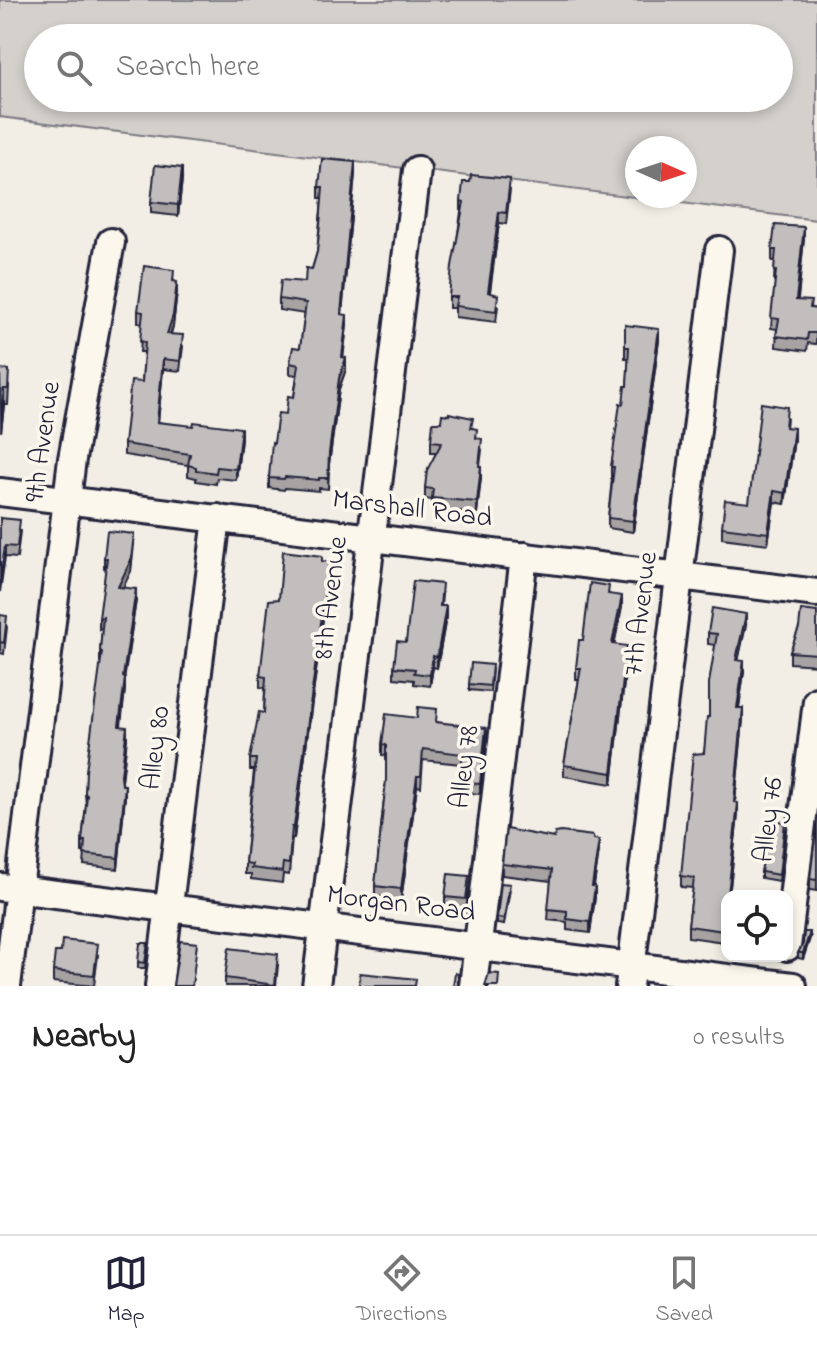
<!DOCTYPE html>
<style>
:root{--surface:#fff;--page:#f2f2f2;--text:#222;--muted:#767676;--line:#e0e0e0;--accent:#22223b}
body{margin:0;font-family:"Indie Flower",sans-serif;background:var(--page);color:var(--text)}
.controls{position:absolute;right:24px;bottom:24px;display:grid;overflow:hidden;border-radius:16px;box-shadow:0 4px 12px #0003}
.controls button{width:72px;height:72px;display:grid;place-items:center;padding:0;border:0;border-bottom:2px solid var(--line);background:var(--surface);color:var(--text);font:40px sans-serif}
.compass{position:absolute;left:625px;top:136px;width:72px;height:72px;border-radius:50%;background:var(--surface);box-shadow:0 4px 12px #0003;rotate:93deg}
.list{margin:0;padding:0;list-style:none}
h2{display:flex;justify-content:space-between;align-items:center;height:104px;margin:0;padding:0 32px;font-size:34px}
h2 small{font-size:26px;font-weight:400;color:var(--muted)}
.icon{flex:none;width:44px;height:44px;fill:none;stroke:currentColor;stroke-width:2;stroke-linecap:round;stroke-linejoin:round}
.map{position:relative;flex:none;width:817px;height:986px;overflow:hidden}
.search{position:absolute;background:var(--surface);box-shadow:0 4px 12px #0003;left:24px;right:24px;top:24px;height:88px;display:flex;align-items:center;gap:20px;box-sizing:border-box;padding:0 28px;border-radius:44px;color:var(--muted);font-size:30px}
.sheet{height:248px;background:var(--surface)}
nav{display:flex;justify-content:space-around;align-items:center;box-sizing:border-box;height:112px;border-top:2px solid var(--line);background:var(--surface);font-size:22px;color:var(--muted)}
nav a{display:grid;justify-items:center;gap:4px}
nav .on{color:var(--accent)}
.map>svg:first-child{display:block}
.green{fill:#d4d1cc;stroke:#7b7a84;stroke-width:2;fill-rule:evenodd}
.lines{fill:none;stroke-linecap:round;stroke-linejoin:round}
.minor-casing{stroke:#22223b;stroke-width:32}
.minor{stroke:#fbf7ec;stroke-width:26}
.wall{fill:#a7a3a3;stroke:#22223b;stroke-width:2}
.shaded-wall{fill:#888585;stroke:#22223b;stroke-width:2}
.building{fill:#c2bebe;stroke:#22223b;stroke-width:2}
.labels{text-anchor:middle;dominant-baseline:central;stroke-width:7;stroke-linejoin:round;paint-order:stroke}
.street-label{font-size:28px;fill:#22223b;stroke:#fbf7ec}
</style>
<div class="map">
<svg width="817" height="986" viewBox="0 0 817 986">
<rect width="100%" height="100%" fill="#f2eee5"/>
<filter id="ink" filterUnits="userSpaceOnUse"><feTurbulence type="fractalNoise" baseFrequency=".0125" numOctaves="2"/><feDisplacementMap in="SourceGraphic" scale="16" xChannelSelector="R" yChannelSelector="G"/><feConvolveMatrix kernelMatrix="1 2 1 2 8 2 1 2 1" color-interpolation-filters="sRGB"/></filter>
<g filter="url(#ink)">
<path class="green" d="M 0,0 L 817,0 L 817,220 L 0,117 ZM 38,38 L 779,38 L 779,98 L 38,98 ZM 637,148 L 685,148 L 685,196 L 637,196 Z"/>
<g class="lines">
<defs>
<path id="minor" d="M 0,492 L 817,593
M 0,887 L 793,986
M 787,947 L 817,701
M 7,986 L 72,459 L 111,242
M 159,986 L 217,518
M 316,986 L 417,170
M 473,986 L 524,556
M 629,986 L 719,250"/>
</defs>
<use href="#minor" class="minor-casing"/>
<use href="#minor" class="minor"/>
</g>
<path class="wall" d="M 355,173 L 342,314 L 347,325 L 343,357 L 346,369 L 339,389 L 329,464 L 328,489 L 319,488 L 319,491 L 285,488 L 284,490 L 269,488 L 269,478 L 274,443 L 294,397 L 297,375 L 290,374 L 290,363 L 300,348 L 305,314 L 279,310 L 279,299 L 305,282 L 312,269 L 317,252 L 322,198 L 319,198 L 319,187 Z
M 182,179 L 178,216 L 151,213 L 151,202 Z
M 510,190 L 506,224 L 499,223 L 490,292 L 498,306 L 496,322 L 455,317 L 455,308 L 449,308 L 449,297 L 461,212 L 461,201 Z
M 804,238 L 798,300 L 811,308 L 817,309 L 816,344 L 808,343 L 807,351 L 776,347 L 777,329 L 771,328 L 775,282 L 774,281 L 775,261 L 772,261 L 772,250 Z
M 174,281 L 177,292 L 173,326 L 171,334 L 183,346 L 180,371 L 163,369 L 158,422 L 241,439 L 236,480 L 217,478 L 216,484 L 196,481 L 196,478 L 188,476 L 188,465 L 124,455 L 124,444 L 142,382 L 144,352 L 140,352 L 142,323 L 138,322 L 138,311 Z
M 625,325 L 659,340 L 633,532 L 608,528 L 608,518 L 612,478 L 611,478 L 611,467 L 627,386 L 629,358 L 625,358 Z
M 0,369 L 9,386 L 8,405 L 4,405 L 1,432 Z
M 787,418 L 786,428 L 794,439 L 785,504 L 774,502 L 768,544 L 722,538 L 722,527 L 749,503 Z
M 473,428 L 482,450 L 480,466 L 481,477 L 477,513 L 432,509 L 432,500 L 425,499 L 425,488 L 436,452 L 431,452 L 431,441 Z
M 0,518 L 20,531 L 17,558 L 5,557 Z
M 134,545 L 131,571 L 123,587 L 136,600 L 124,678 L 125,689 L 121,726 L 127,738 L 122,782 L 125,796 L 118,869 L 84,865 L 85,852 L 82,852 L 82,841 L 86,805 L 85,794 L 101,663 L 100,662 L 100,651 L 102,628 L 99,629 L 106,569 L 104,568 L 104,558 Z
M 322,561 L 329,573 L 294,838 L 292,838 L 289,875 L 283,874 L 282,883 L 251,879 L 251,874 L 245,874 L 245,863 L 254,770 L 250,770 L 250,759 L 264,713 L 265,688 L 260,687 L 260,676 L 279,599 Z
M 609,594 L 622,607 L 614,644 L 627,657 L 612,784 L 564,776 L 564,765 L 579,679 L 576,679 L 576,668 L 583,640 Z
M 442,595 L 441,606 L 446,617 L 437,668 L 433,667 L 430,686 L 414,684 L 414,680 L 394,678 L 394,667 L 406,642 Z
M 817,612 L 817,665 L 790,663 L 790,652 L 799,628 Z
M 0,615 L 7,627 L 4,654 L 0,653 Z
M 746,625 L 738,660 L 744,672 L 739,708 L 743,719 L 735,802 L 738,814 L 724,942 L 688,937 L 688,926 L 693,888 L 681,887 L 681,876 L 704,753 L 709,717 L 715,645 L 708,644 L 708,633 Z
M 492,670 L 490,692 L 469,690 L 469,684 Z
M 437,722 L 486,739 L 480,794 L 459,792 L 461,764 L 423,760 L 421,787 L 417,786 L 401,900 L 375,896 L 375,886 L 386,780 L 386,756 L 382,755 L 382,744 Z
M 817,822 L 817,891 L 810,890 L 810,879 Z
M 785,828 L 779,881 L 761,878 L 761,872 Z
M 554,838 L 593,839 L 599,851 L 594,886 L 595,897 L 590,933 L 567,930 L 567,922 L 548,920 L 551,881 L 502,875 L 502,864 Z
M 469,887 L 466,910 L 445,908 L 445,897 Z
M 510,889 L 504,925 L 497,924 L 497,918 Z
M 810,938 L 803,959 L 798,958 L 798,953 L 803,944 Z
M 148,949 L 145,968 L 138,968 L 138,962 Z
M 98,955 L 94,986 L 53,982 L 53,971 Z
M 278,965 L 276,986 L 225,986 L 225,978 Z"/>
<path class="shaded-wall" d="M 355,162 L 355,173 L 341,325 L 341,314 Z
M 182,168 L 182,179 L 178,216 L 178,205 Z
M 499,212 L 499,223 L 488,303 L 488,292 Z
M 804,227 L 804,238 L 796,311 L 796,300 Z
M 177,282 L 177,292 L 173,326 L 167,344 L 167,334 Z
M 347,315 L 347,325 L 342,368 L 342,357 Z
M 659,329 L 659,340 L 633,532 L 633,521 Z
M 346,358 L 346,369 L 339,389 L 329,464 L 328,489 L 329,453 L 339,378 Z
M 163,359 L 163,369 L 157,433 L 157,422 Z
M 4,389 L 4,405 L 1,432 L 1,416 Z
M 241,428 L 241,439 L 236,480 L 236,469 Z
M 794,428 L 794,439 L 785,504 L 785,493 Z
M 481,466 L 481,477 L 477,513 L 477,502 Z
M 774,491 L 774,502 L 768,544 L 768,533 Z
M 134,534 L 131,571 L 118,598 L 118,587 Z
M 5,546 L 5,557 L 0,592 L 0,581 Z
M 329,562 L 329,573 L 294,838 L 294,827 Z
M 136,589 L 136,600 L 123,688 L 123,677 Z
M 622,596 L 622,607 L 612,655 L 612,644 Z
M 446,606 L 446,617 L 437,668 L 437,657 Z
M 746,614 L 746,625 L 736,671 L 736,660 Z
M 103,617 L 103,628 L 99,629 L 99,618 Z
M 627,646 L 627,657 L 612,784 L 612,773 Z
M 433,656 L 433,667 L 430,686 L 430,675 Z
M 744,661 L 744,672 L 737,719 L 737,708 Z
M 125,678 L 125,689 L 119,737 L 119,726 Z
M 743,708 L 743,719 L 734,813 L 734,802 Z
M 127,727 L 127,738 L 121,786 L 121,775 Z
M 486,728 L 486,739 L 480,794 L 480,784 Z
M 417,776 L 417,786 L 401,900 L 401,889 Z
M 125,785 L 125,796 L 118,869 L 118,858 Z
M 738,803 L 738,814 L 729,896 L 728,896 Z
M 599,840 L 599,851 L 592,897 L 592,886 Z
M 595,886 L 595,897 L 590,933 L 590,922 Z
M 810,932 L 810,938 L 803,959 L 803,953 Z"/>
<path class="building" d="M 322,159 L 355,162 L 341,314 L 347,315 L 342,357 L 346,358 L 339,378 L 329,453 L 328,478 L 319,478 L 319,480 L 285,477 L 284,479 L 269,478 L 272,442 L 274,443 L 278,413 L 286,414 L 288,396 L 294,397 L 299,365 L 290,363 L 293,347 L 300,348 L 306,303 L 279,299 L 281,280 L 305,282 L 306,268 L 312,269 L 317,252 L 320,225 L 323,187 L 319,187 Z
M 155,165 L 182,168 L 178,205 L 151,202 Z
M 471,175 L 510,179 L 506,213 L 499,212 L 488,292 L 498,295 L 496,311 L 455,306 L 457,297 L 449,297 L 452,266 L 464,202 L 461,201 L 463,182 L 470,182 Z
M 775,225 L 804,227 L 796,300 L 811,301 L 810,308 L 817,309 L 816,333 L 808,333 L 807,340 L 776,336 L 779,319 L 771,318 L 776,271 L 774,271 L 776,250 L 772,250 Z
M 144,266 L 174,270 L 173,281 L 177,282 L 173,315 L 167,334 L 183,335 L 180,361 L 163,359 L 157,422 L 193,426 L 194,422 L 241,428 L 236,469 L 217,467 L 216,473 L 196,470 L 196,467 L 188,465 L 190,454 L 124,444 L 131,381 L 142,382 L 145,342 L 140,341 L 143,312 L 138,311 Z
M 625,325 L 659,329 L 633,521 L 608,518 L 614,467 L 611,467 L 620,403 L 623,404 L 625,386 L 627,386 L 629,347 L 625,347 Z
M 0,369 L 9,370 L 8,389 L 4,389 L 1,416 Z
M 761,403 L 787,407 L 785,427 L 794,428 L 785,493 L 774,491 L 768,533 L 722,527 L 725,500 L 749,503 Z
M 449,413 L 473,418 L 471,428 L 477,429 L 476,438 L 482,439 L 479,466 L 481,466 L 477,502 L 432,498 L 433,489 L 425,488 L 427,470 L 442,442 L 431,441 L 433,422 L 441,422 L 442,414 L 449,415 Z
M 0,518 L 20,520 L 17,547 L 5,546 L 0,581 Z
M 107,531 L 134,534 L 131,560 L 118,587 L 136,589 L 123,677 L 125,678 L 119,726 L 127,727 L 121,775 L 122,785 L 125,785 L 118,858 L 84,854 L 85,841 L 82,841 L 87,795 L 85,794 L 86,771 L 102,652 L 100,651 L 103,617 L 99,618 L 107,558 L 104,558 Z
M 283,551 L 322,556 L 322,561 L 329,562 L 294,827 L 292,827 L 289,864 L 283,863 L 282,872 L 251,868 L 252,864 L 245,863 L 256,759 L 250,759 L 259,712 L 264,713 L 266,677 L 260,676 L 269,600 L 279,599 Z
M 413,581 L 442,584 L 440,606 L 446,606 L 437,657 L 433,656 L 430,675 L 414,673 L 415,669 L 394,667 L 397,641 L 406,642 Z
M 590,583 L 609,586 L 608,594 L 622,596 L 612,644 L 627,646 L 612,773 L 564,765 L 581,668 L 576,668 L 579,640 L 583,640 Z
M 712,608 L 746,614 L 736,660 L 744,661 L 737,708 L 743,708 L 734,802 L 738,803 L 724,931 L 688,926 L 694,878 L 681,876 L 693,754 L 704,753 L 707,717 L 709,717 L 709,683 L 717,634 L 708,633 Z
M 801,610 L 817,612 L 817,654 L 790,652 L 799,628 Z
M 0,615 L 7,616 L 4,643 L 0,642 Z
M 471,663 L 492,665 L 490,686 L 469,684 Z
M 418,707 L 437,709 L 436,722 L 486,728 L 480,784 L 459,782 L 463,754 L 423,749 L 421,776 L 417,776 L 401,889 L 375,886 L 386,780 L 386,745 L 382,744 L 386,714 L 417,718 Z
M 770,820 L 785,822 L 779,875 L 761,872 Z
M 817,822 L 817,880 L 810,879 Z
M 506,829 L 554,838 L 555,833 L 561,832 L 593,836 L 593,839 L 599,840 L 592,886 L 595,886 L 590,922 L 567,919 L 567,911 L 548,909 L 552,870 L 502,864 Z
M 448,874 L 469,876 L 466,899 L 445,897 Z
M 501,883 L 510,884 L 504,919 L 497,918 Z
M 804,932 L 810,932 L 803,953 L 798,953 L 803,944 Z
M 62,940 L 98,944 L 94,975 L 53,971 L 55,952 L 61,952 Z
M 180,941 L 197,943 L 192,986 L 173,986 Z
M 140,943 L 148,943 L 145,963 L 138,962 Z
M 229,948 L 278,954 L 275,985 L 225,978 Z
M 360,973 L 416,979 L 415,986 L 359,986 Z
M 455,973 L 458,974 L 458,986 L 453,986 Z
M 489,973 L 499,974 L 498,986 L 485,986 Z"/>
</g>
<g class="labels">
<g class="street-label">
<text transform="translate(44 442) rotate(-82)">9th Avenue</text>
<text transform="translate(412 510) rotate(7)">Marshall Road</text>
<text transform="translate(332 598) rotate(-83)">8th Avenue</text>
<text transform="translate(642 614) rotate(-83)">7th Avenue</text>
<text transform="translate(157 748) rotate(-83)">Alley 80</text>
<text transform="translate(466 767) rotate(-83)">Alley 78</text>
<text transform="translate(770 820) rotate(-83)">Alley 76</text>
<text transform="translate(401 905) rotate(7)">Morgan Road</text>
</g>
</g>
</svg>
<div class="controls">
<button><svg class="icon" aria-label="locate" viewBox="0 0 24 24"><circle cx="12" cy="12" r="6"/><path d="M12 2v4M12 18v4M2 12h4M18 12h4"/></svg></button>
</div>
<svg class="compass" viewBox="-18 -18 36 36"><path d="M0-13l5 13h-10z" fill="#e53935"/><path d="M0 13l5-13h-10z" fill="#767676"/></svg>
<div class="search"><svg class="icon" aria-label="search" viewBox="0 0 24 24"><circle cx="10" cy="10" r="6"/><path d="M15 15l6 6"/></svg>Search here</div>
</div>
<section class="sheet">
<h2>Nearby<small>0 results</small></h2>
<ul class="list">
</ul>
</section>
<nav>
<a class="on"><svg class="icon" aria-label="map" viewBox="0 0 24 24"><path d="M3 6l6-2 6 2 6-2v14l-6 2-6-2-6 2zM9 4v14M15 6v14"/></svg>Map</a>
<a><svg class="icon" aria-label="directions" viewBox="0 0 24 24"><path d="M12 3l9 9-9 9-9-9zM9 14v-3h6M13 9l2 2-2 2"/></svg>Directions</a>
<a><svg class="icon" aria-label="saved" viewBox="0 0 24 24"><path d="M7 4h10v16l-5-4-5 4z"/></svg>Saved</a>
</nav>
